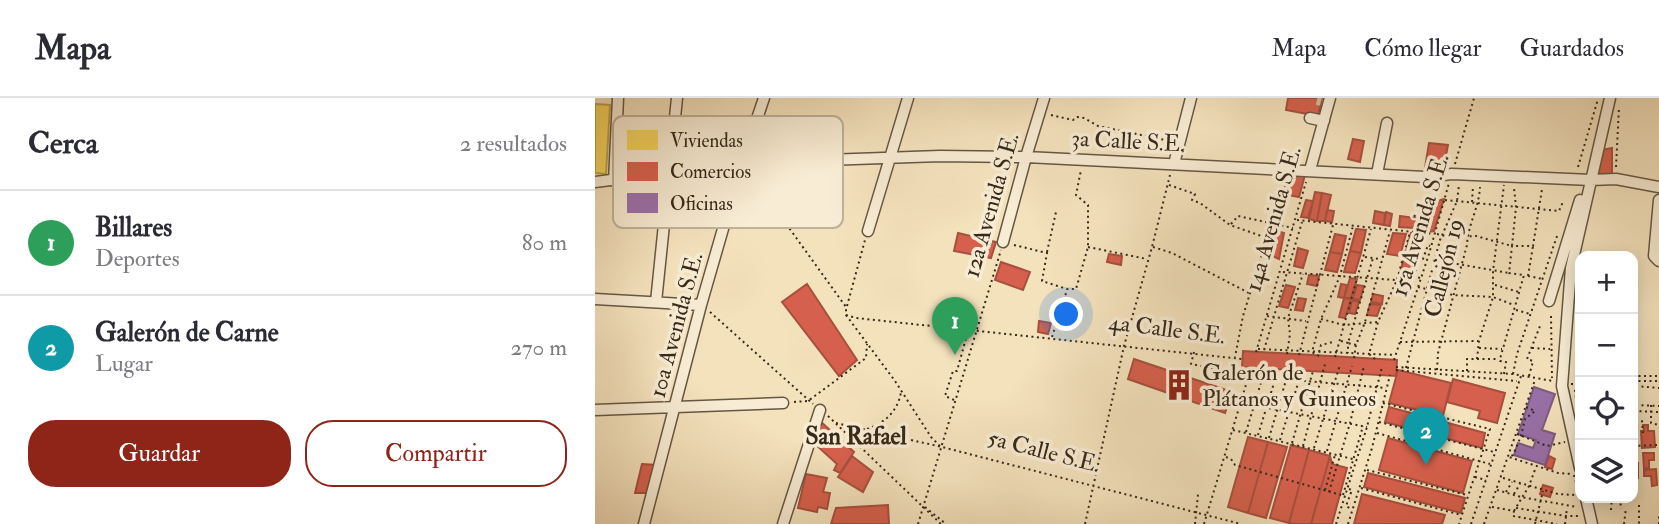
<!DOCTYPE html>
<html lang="es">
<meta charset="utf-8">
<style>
:root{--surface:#fff;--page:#f2f2f3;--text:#2b2b33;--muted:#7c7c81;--line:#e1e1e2;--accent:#8f2418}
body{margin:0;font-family:"IM FELL Double Pica",serif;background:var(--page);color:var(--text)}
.controls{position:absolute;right:21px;bottom:21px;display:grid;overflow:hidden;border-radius:14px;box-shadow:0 4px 18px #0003}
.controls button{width:63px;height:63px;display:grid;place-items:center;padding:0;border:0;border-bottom:2px solid var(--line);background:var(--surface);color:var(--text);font:35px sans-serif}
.you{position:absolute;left:472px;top:217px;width:24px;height:24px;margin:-18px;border:5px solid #fff;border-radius:50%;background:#1a73e8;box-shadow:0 0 0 10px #1a73e833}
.badge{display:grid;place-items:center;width:46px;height:46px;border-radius:50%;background:var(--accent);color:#fff;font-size:23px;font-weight:700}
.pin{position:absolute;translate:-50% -58px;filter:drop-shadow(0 2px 4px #0008)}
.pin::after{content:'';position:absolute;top:37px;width:24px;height:21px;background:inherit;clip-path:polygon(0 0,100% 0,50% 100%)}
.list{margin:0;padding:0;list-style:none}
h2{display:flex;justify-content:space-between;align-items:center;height:91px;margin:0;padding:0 28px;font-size:30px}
h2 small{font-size:23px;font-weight:400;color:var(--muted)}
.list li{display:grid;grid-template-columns:46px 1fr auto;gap:21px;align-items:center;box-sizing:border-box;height:105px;padding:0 28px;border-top:2px solid var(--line)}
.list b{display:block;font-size:26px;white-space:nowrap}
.list p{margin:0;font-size:23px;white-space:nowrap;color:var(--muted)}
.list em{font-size:23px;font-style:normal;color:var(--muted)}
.actions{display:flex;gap:14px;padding:21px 28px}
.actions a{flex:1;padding:16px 0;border:2px solid var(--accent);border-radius:28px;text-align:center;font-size:24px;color:var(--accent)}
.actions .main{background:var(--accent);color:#fff}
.icon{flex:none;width:38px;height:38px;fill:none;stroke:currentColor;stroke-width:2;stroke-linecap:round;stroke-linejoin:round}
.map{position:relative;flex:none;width:1064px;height:426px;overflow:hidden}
header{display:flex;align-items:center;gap:42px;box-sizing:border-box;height:98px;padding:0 35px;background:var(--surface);border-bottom:2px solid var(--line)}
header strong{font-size:33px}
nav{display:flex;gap:38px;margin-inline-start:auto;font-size:24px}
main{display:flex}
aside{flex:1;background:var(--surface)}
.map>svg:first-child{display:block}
.homes{fill:#f6d55c;stroke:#bca148;stroke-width:2}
.shops{fill:#d6604d;stroke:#a6503e;stroke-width:2}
.offices{fill:#9970ab;stroke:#7b5b80;stroke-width:2}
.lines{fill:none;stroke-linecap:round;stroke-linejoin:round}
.minor-tunnel{stroke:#cebd9c;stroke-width:10;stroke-dasharray:10 5;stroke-linecap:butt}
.minor-casing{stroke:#665743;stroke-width:13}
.path{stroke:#36291a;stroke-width:2;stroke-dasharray:2 3.5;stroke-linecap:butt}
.minor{stroke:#f8ecd4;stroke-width:10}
.labels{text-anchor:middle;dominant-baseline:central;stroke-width:7;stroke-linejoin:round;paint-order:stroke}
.street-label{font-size:23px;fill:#36291a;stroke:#f8ecd4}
.poi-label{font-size:23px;fill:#36291a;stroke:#f8ecd4;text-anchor:start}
.neighbourhood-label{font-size:24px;font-weight:bold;fill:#36291a;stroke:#f8ecd4}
.key{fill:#f8ecd4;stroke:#beb29c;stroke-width:2}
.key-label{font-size:19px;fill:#36291a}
</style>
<header>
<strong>Mapa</strong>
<nav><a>Mapa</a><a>Cómo llegar</a><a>Guardados</a></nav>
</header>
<main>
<aside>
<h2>Cerca<small>2 resultados</small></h2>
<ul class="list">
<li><span class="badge" style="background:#2e9e5b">1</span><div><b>Billares</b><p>Deportes</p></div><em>80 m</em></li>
<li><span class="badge" style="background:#0f9aa8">2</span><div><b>Galerón de Carne</b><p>Lugar</p></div><em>270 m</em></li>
</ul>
<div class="actions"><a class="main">Guardar</a><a>Compartir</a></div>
</aside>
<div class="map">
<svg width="1064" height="426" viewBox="0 0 1064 426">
<rect width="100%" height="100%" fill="#f4e2bd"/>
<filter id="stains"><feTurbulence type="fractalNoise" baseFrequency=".00286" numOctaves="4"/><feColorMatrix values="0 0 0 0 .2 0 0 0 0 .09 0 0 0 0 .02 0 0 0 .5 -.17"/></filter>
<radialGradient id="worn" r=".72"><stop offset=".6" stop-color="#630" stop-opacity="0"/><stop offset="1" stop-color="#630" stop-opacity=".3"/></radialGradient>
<path class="homes" d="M 0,6 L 15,7 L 11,76 L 0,75 Z"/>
<path class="shops" d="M 693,0 L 727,0 L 723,18 L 691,12 Z
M 758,41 L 769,43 L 765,64 L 753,61 Z
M 834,45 L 853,47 L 848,73 L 830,70 Z
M 1017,50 L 1017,78 L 1000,76 L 1006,52 Z
M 694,76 L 710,77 L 704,99 L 688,96 Z
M 720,94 L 727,95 L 722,123 L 714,121 Z
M 727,95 L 736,97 L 730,123 L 722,123 Z
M 849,101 L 839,133 L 833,134 L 842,103 Z
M 711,102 L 718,103 L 713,120 L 706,119 Z
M 732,112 L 739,113 L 737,124 L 730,123 Z
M 780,113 L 790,115 L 789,127 L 778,125 Z
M 791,114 L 797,116 L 795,128 L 789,127 Z
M 805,118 L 821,120 L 819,130 L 804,129 Z
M 821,120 L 836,123 L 833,132 L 819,130 Z
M 761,131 L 771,132 L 766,155 L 755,153 Z
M 681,133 L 689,135 L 684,161 L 675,157 Z
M 363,135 L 401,144 L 396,160 L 359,153 Z
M 798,135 L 811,136 L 805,158 L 792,156 Z
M 816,135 L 827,136 L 821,155 L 811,153 Z
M 740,136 L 751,138 L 747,156 L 735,154 Z
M 703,150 L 713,153 L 708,170 L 699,168 Z
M 755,153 L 766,155 L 760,175 L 749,174 Z
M 735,154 L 747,156 L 742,174 L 730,172 Z
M 514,156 L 527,158 L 526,167 L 512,164 Z
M 809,159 L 820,161 L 815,177 L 805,176 Z
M 406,164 L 435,174 L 428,192 L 400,182 Z
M 714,177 L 724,178 L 722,188 L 712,186 Z
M 755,180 L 762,181 L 756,200 L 749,200 Z
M 804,184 L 813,184 L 810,196 L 802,194 Z
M 212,186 L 262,262 L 244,278 L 187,204 Z
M 746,186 L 752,187 L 749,200 L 743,199 Z
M 691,187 L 700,189 L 693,210 L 684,208 Z
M 762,187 L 769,188 L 765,202 L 758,201 Z
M 778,196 L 788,198 L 787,206 L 776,204 Z
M 703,200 L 711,201 L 708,213 L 700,212 Z
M 749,200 L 756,201 L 750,220 L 744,219 Z
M 757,202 L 764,204 L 760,216 L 754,215 Z
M 775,206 L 786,207 L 782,218 L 772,217 Z
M 469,208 L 477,210 L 474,220 L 467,219 Z
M 444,223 L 456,225 L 453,236 L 443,234 Z
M 648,253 L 802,262 L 801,278 L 647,269 Z
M 539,261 L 637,294 L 630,315 L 533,281 Z
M 803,272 L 856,285 L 848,318 L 794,305 Z
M 858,281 L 910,295 L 902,325 L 883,320 L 885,313 L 852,304 Z
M 794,309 L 890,335 L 887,350 L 790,324 Z
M 225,323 L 259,354 L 245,375 L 239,372 L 242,366 L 221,347 Z
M 1041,326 L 1042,350 L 1038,351 L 1038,327 Z
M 1048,327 L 1053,327 L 1053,333 L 1059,333 L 1060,349 L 1047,350 L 1046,333 L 1049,333 Z
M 265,331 L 272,334 L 269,337 L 272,338 L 267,346 L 260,339 Z
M 653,339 L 673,344 L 653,415 L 633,409 Z
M 793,340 L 877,363 L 868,395 L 784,372 Z
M 673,344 L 692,349 L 671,420 L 653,415 Z
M 696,347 L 714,352 L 694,425 L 675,420 Z
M 714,352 L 735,358 L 716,426 L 699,426 L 694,425 Z
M 1048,355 L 1059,355 L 1059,362 L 1054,362 L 1054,370 L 1049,371 Z
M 257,358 L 278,374 L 268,394 L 243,379 Z
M 735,358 L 737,366 L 752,370 L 737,426 L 716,426 Z
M 954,358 L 960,361 L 957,371 L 950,369 Z
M 1038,365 L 1043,365 L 1043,380 L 1038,380 Z
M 47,366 L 61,367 L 53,395 L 40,395 Z
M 1061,371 L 1062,387 L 1057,388 L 1056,378 L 1049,378 L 1049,372 Z
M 773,375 L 870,400 L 866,415 L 769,389 Z
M 211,376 L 232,380 L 228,394 L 235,395 L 232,411 L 223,409 L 222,414 L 203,410 Z
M 948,387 L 958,390 L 955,399 L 945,396 Z
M 767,396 L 850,417 L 847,426 L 759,426 Z
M 293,407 L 294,426 L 236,426 L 241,410 Z"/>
<path class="offices" d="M 939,289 L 960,296 L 947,332 L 960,336 L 950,367 L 919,357 L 923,345 L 938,350 L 941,342 L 923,336 Z"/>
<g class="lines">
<path class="minor-tunnel" d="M 722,2 L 726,3"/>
<defs>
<path id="minor" d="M 715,20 L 729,23
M 579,66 L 596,0
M 715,72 L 735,0
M 782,76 L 792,25
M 19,83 L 23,0
M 0,84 L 147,65 L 345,58 L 431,59 L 830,79 L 857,76 L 996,82 L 1021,81 L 1064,89
M 139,93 L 153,111
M 1064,102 L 1059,158 L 1064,163
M 273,133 L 313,0
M 408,144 L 431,59 L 449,0
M 0,201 L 106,207
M 954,203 L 985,102
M 61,204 L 82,0
M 0,312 L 188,305
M 985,370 L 967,288 L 976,170 L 1015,0
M 991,400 L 997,426
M 49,426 L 106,207 L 147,65 L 169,0
M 188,426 L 225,312"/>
</defs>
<use href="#minor" class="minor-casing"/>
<path class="path" d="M 456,17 L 478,22 L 482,19 L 489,20 L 503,28 L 575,43
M 860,66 L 879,0
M 983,69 L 1003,1
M 1021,69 L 1024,9
M 156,77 L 251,209 L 251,217 L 261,220 L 647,261
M 574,87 L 600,96 L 597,102 L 605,105 L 635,127 L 672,140 L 648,218 L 640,259
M 850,102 L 964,113 L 967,106 L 971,106
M 877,104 L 878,88
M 702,122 L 839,136
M 636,126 L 643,118 L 698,130
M 842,136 L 854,139 L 881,138 L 917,148 L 921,109 L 919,90
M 419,147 L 452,155 L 447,183 L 472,191 L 481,191 L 493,149 L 493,107 L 481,97 L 486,72
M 493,149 L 552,161
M 558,149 L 577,155 L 654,195
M 452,154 L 461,114
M 770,159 L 785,161
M 840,162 L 914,175
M 688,174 L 801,182
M 933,178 L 938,148
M 933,178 L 948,181
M 825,180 L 819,178 L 824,161 L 828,161 L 833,147 L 835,148
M 900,187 L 924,194
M 823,189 L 858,197 L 898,199 L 919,207
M 252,208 L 270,142
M 921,212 L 935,216
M 115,214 L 218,306
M 251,217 L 300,283 L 336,339 L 346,349
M 672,218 L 711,223
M 956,218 L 957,280
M 726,221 L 749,227 L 782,224
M 457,239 L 472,192
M 746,243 L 753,245 L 753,255
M 805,244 L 883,243
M 761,247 L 753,245 L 778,160
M 884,250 L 907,251
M 937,250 L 955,251
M 663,251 L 800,257
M 669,252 L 707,124
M 599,254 L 596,266 L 654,278 L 791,290
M 661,254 L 711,84
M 724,254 L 726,247 L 738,244
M 692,256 L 695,236 L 693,220 L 708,176
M 704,257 L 738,127
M 724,258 L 717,254 L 726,221 L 745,178 L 758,128
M 740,259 L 776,131
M 759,260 L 761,247 L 770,224 L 795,133
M 780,261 L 774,256 L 783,224 L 802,182 L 815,134
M 882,261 L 884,243 L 898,199 L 898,173 L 909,87
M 984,261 L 985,291
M 799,262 L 834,156 L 854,85
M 801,269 L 918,276 L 958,283
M 811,270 L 845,142 L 862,103 L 864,87
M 801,272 L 922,283
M 842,272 L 843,255 L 872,147 C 873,126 884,110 885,89
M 872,273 L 872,261 L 904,261
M 909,276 L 911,264 L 905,263 L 905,261 L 929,177 L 914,175 L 917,148 L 938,148 L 947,91
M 918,276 L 922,256 L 962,138
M 934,278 L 938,263 L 932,261 L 945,228
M 1038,278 L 1064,278
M 1038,283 L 1038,324 L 1047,323 L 1048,335
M 1038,283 L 1064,283
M 976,286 L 985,286
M 1041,288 L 1064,290
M 980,292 L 981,301
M 359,302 L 350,298 L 358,273 L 362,273 L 373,233
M 199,304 L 213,303 L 271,260 L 272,246
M 647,305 L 772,329
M 788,305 L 895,331 L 864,426
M 1041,307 L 1064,308
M 1056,307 L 1056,325 L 1064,327
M 931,309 L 940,313 L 930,321 L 926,338 L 918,357 L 914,359 L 963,375 L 978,376
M 1039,313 L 1064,314
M 233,318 L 346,426
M 784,324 L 899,354
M 241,325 L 347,349 L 646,426
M 272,331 C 290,325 303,313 306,294
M 638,332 L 762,362
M 651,334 L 670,271
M 782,335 L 895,366
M 922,336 L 952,348 L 970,344
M 663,337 L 683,272
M 674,340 L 694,272
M 685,342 L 707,273
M 697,345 L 718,273
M 708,348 L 730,266
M 1038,348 L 1064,347
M 719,350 L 745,267
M 732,353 L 757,268
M 631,359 L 636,361 L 640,367 L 750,398
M 772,372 L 872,397
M 979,377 L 983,392
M 880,379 L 891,382
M 908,380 L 963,396 L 980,397
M 766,390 L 866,417
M 754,391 L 757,392 L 751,408 L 756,411
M 730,392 L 740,357
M 902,392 L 926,399 L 982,409
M 734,394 L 755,325 L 769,268
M 911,394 L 917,384
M 919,396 L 925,386
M 748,397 L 768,328
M 1025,400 L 1026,411
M 1044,407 L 1044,426
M 330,409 L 351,426
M 897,409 L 919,413 L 918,418 L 962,426
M 921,410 L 971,418 L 985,418
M 1016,412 L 1017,400
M 919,413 L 934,388 L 941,369
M 323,426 L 406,152
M 490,426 L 529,248 L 557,149 L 575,77
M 600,426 L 603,396
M 609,426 L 656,270
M 741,426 L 772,329 L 787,269
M 753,426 L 777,350 L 795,277
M 876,426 L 926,278
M 889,426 L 940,282
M 940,426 L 948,393
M 970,426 L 972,410
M 1029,426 L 1031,410
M 1064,426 L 1064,416"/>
<use href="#minor" class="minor"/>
</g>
<defs>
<symbol id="building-bare" viewBox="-9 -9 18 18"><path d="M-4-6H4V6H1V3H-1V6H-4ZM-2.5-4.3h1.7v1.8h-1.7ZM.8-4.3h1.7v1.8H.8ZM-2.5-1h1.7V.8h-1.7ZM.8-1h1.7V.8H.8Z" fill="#8f2418" stroke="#f8ecd4" stroke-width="2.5" paint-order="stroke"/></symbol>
</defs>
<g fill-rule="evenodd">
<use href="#building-bare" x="562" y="265" width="44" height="44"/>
</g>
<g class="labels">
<g class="street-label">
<text transform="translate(533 43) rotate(3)">3a Calle S.E.</text>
<text transform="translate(396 107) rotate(-74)">12a Avenida S.E.</text>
<text transform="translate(678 121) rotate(-74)">14a Avenida S.E.</text>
<text transform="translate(825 127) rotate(-73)">15a Avenida S.E.</text>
<text transform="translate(849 170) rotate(-76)">Callejón 19</text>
<text transform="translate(81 227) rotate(-75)">10a Avenida S.E.</text>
<text transform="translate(572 231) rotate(7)">4a Calle S.E.</text>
<text transform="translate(449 353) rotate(14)">5a Calle S.E.</text>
</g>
<g class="poi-label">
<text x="607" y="274">Galerón de<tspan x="607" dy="26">Plátanos y Guineos</tspan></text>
</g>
<g class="neighbourhood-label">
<text x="261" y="338">San Rafael</text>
</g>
</g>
<rect x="18" y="18" width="230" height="112" rx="10" class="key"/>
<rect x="32" y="32" width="31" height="20" fill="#f6d55c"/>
<rect x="32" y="64" width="31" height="19" fill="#d6604d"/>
<rect x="32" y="95" width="31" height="20" fill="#9970ab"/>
<g class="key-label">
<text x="75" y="49">Viviendas</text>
<text x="75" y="80">Comercios</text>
<text x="75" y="112">Oficinas</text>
</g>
<rect width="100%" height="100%" filter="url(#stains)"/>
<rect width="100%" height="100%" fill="url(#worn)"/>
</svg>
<div class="controls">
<button>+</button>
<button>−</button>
<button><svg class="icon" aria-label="locate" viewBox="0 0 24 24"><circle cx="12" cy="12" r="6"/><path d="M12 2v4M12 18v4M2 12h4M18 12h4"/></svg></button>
<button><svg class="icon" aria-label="layers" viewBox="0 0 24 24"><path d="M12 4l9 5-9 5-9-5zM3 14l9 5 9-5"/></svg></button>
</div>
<div class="you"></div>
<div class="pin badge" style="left:360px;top:257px;background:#2e9e5b">1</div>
<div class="pin badge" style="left:831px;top:367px;background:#0f9aa8">2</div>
</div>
</main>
